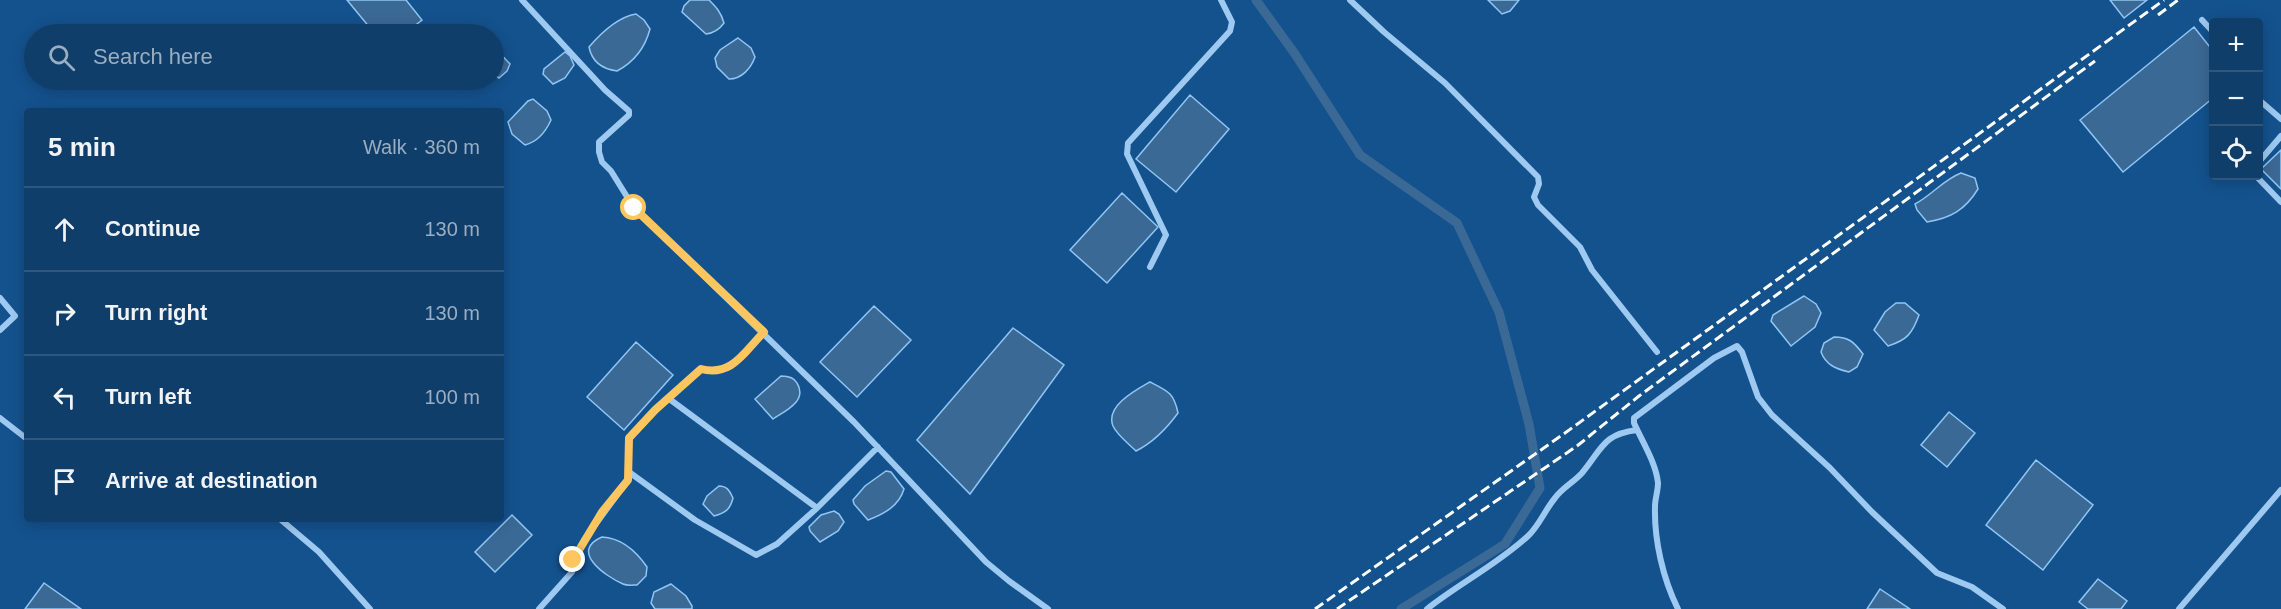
<!DOCTYPE html>
<meta charset="utf-8">
<style>
:root{--surface:#0f3e6a;--page:#184570;--text:#f1f3f6;--muted:#9baec1;--line:#2f577e}
body{margin:0;font-family:Arial,sans-serif;background:var(--page);color:var(--text)}
.controls{position:absolute;right:18px;top:18px;display:grid;overflow:hidden;border-radius:6px;box-shadow:0 3px 15px #0003}
.controls button{width:54px;height:54px;display:grid;place-items:center;padding:0;border:0;border-bottom:2px solid var(--line);background:var(--surface);color:var(--text);font:30px sans-serif}
.stop{position:absolute;width:18px;height:18px;margin:-14px;border:4px solid #ffc55e;border-radius:50%;background:#fff}
.stop.end{background:#ffc55e;border-color:#fff;box-shadow:0 2px 6px #0008}
.list{margin:0;padding:0;list-style:none}
h2{display:flex;justify-content:space-between;align-items:center;height:78px;margin:0;padding:0 24px;font-size:26px}
h2 small{font-size:20px;font-weight:400;color:var(--muted)}
.list li{display:grid;grid-template-columns:39px 1fr auto;gap:18px;align-items:center;box-sizing:border-box;height:84px;padding:0 24px;border-top:2px solid var(--line)}
.list b{display:block;font-size:22px;white-space:nowrap}
.list em{font-size:20px;font-style:normal;color:var(--muted)}
.icon{flex:none;width:33px;height:33px;fill:none;stroke:currentColor;stroke-width:2;stroke-linecap:round;stroke-linejoin:round}
.map{position:relative;flex:none;width:2281px;height:609px;overflow:hidden}
.search{position:absolute;background:var(--surface);box-shadow:0 3px 15px #0003;left:24px;top:24px;width:480px;height:66px;display:flex;align-items:center;gap:15px;box-sizing:border-box;padding:0 21px;border-radius:33px;color:var(--muted);font-size:22px}
.panel{position:absolute;background:var(--surface);box-shadow:0 3px 15px #0003;left:24px;top:108px;width:480px;height:414px;border-radius:6px}
.map>svg:first-child{display:block}
.water{fill:#3b6995;stroke:#90c6f4;stroke-width:1.5}
.lines{fill:none;stroke-linecap:round;stroke-linejoin:round}
.canal{stroke:#3b6995;stroke-width:9}
.street{stroke:#9ec9f1;stroke-width:6}
.rail{stroke:#fff;stroke-width:3;stroke-dasharray:10 4.5;stroke-linecap:butt}
.route{stroke:#ffc55e;stroke-width:8}
</style>
<div class="map">
<svg width="2281" height="609" viewBox="0 0 2281 609">
<rect width="100%" height="100%" fill="#14528e"/>
<path class="water" d="M 347,0 L 406,0 L 422,20 L 404,34 L 375,34 Z
M 690,0 L 709,0 C 716,7 721,12 724,23 C 719,30 714,33 706,34 L 682,12 L 684,6 Z
M 1488,0 L 1519,0 L 1510,11 L 1502,14 Z
M 2110,0 L 2147,0 L 2124,18 Z
M 636,14 L 644,20 L 650,29 C 645,48 634,62 617,71 C 602,69 592,62 589,47 C 601,33 618,17 636,14 Z
M 2194,27 L 2213,51 L 2213,98 L 2123,172 L 2080,120 Z
M 738,38 L 751,48 L 755,57 C 751,68 742,79 729,79 L 717,67 L 715,58 L 720,50 Z
M 494,47 L 510,64 L 507,71 L 499,78 L 494,74 Z
M 565,52 L 570,56 L 574,65 L 565,78 L 553,84 L 543,74 L 544,69 Z
M 1190,95 L 1229,129 L 1176,192 L 1136,159 Z
M 533,99 L 547,111 L 551,120 C 546,131 537,142 525,145 L 512,134 L 508,122 L 528,101 Z
M 2281,150 L 2281,189 L 2261,169 Z
M 1961,173 L 1975,178 L 1978,189 C 1965,210 1951,218 1927,222 L 1917,210 L 1915,204 C 1932,195 1943,180 1961,173 Z
M 1122,193 L 1158,227 L 1107,283 L 1070,250 Z
M 1804,296 L 1816,304 L 1821,313 L 1815,327 L 1791,346 L 1771,321 L 1773,315 Z
M 1896,303 L 1905,303 L 1919,315 C 1912,334 1907,340 1888,346 L 1874,330 L 1885,312 Z
M 874,306 L 911,340 L 857,397 L 820,362 Z
M 1013,328 L 1064,365 L 970,494 L 917,440 Z
M 1834,337 C 1849,337 1854,342 1863,354 L 1857,367 L 1849,372 C 1836,369 1826,365 1821,352 L 1824,343 Z
M 636,342 L 673,375 L 624,430 L 587,397 Z
M 781,376 C 788,376 794,377 797,383 C 808,401 785,411 773,419 L 755,399 Z
M 1150,382 C 1168,391 1174,393 1178,413 C 1167,428 1154,442 1136,451 C 1129,444 1117,435 1113,426 C 1105,406 1136,390 1150,382 Z
M 1949,412 L 1975,433 L 1947,467 L 1921,445 Z
M 2036,460 L 2093,505 L 2043,570 L 1986,525 Z
M 886,471 L 891,472 L 904,489 C 899,506 884,514 868,520 L 854,504 L 853,500 L 865,486 Z
M 719,486 C 727,486 730,491 733,498 C 730,510 725,513 714,516 L 703,504 L 707,496 Z
M 834,511 L 839,514 L 844,522 L 838,531 L 820,542 L 810,531 L 809,527 L 821,515 Z
M 512,515 L 532,535 L 495,572 L 475,552 Z
M 602,537 C 622,538 636,551 647,567 L 646,576 L 637,585 C 633,585 627,586 623,584 C 605,576 569,551 602,537 Z
M 2098,579 L 2127,601 L 2121,609 L 2088,609 L 2079,602 Z
M 44,583 L 81,609 L 25,609 Z
M 671,584 L 686,596 L 692,606 L 692,609 L 655,609 L 651,603 L 654,592 Z
M 1880,589 L 1910,609 L 1867,609 Z"/>
<g class="lines">
<path class="canal" d="M 1256,0 L 1295,54 L 1360,155 L 1457,223 L 1499,312 L 1529,424 L 1540,488 L 1505,544 L 1401,609"/>
<path class="street" d="M 522,0 L 605,90 L 629,111 L 629,115 L 599,142 L 599,152 L 602,162 L 611,171 L 634,208 L 854,422 L 986,562 L 1009,581 L 1048,609
M 1350,0 L 1384,32 L 1445,83 L 1538,177 L 1539,184 L 1534,197 L 1538,205 L 1580,247 L 1592,270 L 1657,352
M 2202,20 L 2214,33
M 2258,99 L 2281,119
M 2258,163 L 2281,136
M 2256,176 L 2281,202
M 1150,267 L 1166,235 L 1127,154 L 1128,143 L 1230,31 L 1232,22 L 1221,0
M 0,298 L 15,316 L 0,330
M 668,398 L 701,369 C 733,377 744,353 764,332
M 0,418 L 27,439
M 629,472 L 695,520 L 756,555 L 777,544 L 817,508
M 280,519 L 319,552 L 370,609
M 539,609 L 572,572 L 573,560 L 582,546 L 584,540 L 628,480 L 629,438 L 668,398 L 817,508 L 878,447
M 1427,609 C 1460,583 1498,564 1528,536 C 1539,526 1545,510 1555,498 C 1562,488 1574,482 1582,473 C 1602,449 1603,434 1637,430
M 1678,609 C 1663,579 1654,540 1655,506 C 1655,499 1658,491 1658,483 C 1656,463 1642,441 1634,423 L 1634,418 L 1714,358 L 1737,346 L 1742,352 L 1758,397 L 1772,415 L 1830,468 L 1872,512 L 1937,573 L 1972,587 L 2003,609
M 2179,609 L 2281,490"/>
<path class="rail" d="M 2158,15 L 2178,0
M 1315,609 L 1565,433 L 2164,0
M 1337,609 L 1577,446 L 1639,396 L 2095,61"/>
</g>
<g class="lines">
<path class="route" d="M 573,560 L 602,512 L 628,480 L 629,438 L 655,410 L 701,369 C 732,377 744,352 764,332 L 634,208"/>
</g>
</svg>
<div class="controls">
<button>+</button>
<button>−</button>
<button><svg class="icon" aria-label="locate" viewBox="0 0 24 24"><circle cx="12" cy="12" r="6"/><path d="M12 2v4M12 18v4M2 12h4M18 12h4"/></svg></button>
</div>
<div class="stop" style="left:634px;top:208px"></div>
<div class="stop end" style="left:573px;top:560px"></div>
<div class="search"><svg class="icon" aria-label="search" viewBox="0 0 24 24"><circle cx="10" cy="10" r="6"/><path d="M15 15l6 6"/></svg>Search here</div>
<section class="panel">
<h2>5 min<small>Walk · 360 m</small></h2>
<ul class="list">
<li><svg class="icon" aria-label="ahead" viewBox="0 0 24 24"><path d="M12 20V5M6 11l6-6 6 6"/></svg><div><b>Continue</b></div><em>130 m</em></li>
<li><svg class="icon" aria-label="right" viewBox="0 0 24 24"><path d="M7 20v-9h11M14 6l5 5-5 5"/></svg><div><b>Turn right</b></div><em>130 m</em></li>
<li><svg class="icon" aria-label="left" viewBox="0 0 24 24"><path d="M17 20v-9H6M10 6l-5 5 5 5"/></svg><div><b>Turn left</b></div><em>100 m</em></li>
<li><svg class="icon" aria-label="arrive" viewBox="0 0 24 24"><path d="M6 21V4h12l-3 4 3 4H6"/></svg><div><b>Arrive at destination</b></div></li>
</ul>
</section>
</div>
